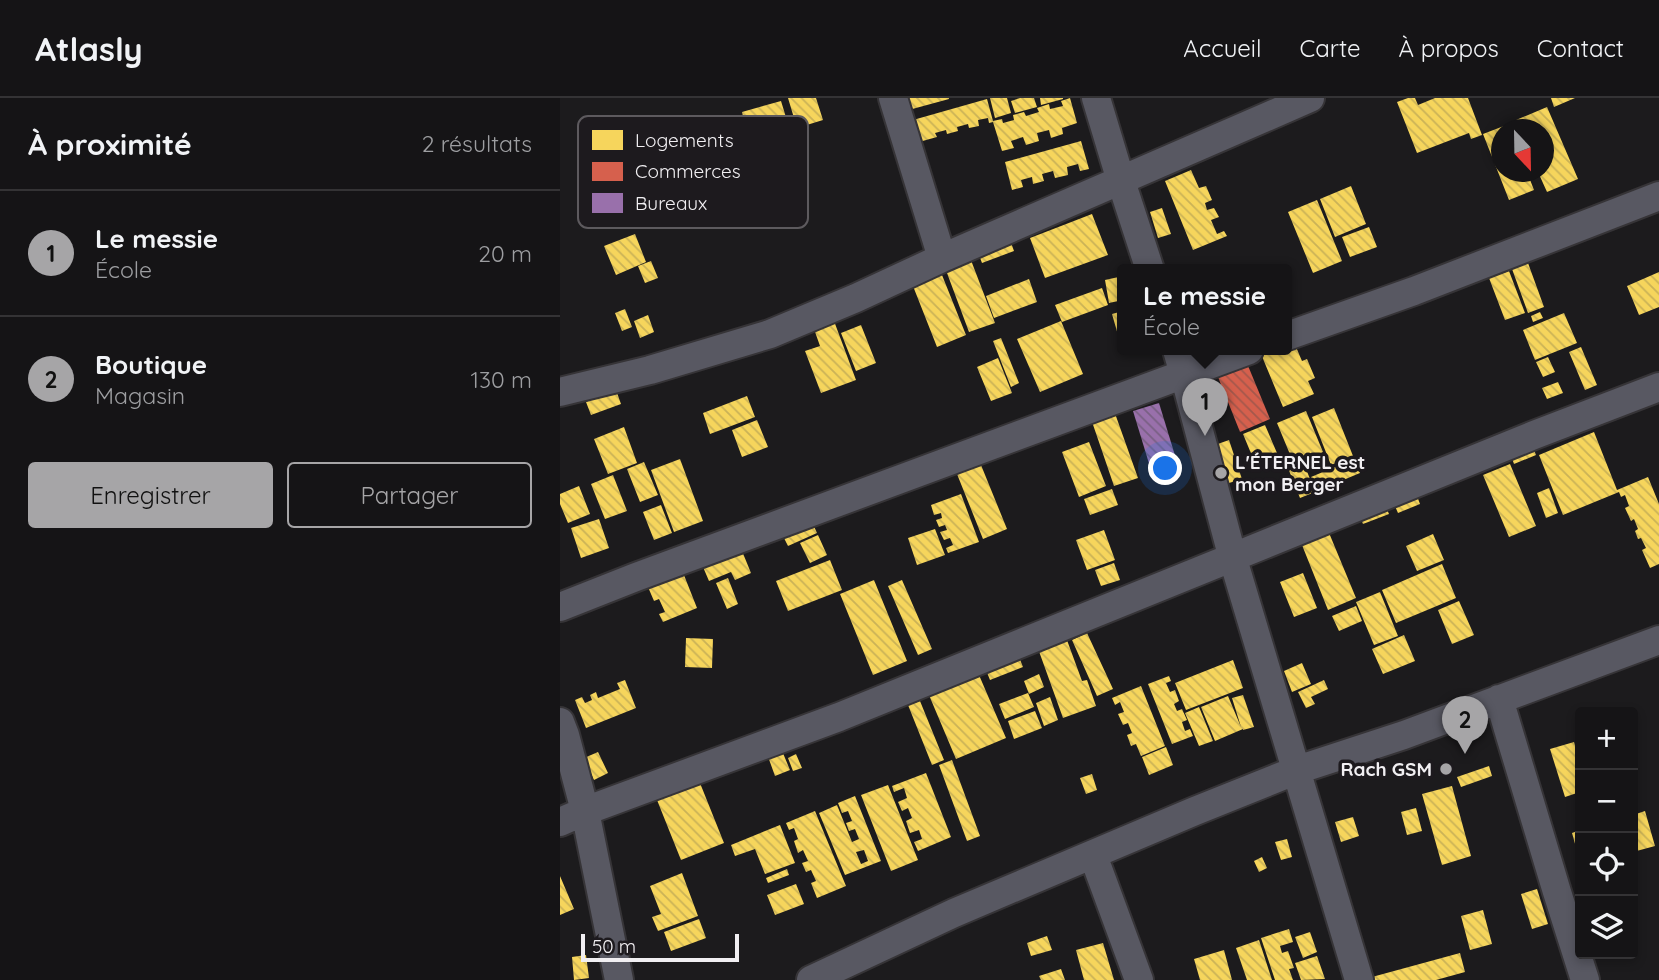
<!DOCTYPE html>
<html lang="fr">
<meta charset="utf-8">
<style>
:root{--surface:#151416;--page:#1e1d1f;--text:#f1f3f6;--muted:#9d9ea1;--line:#343335;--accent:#a6a5a7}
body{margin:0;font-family:Quicksand,sans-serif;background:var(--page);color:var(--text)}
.controls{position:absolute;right:21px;bottom:21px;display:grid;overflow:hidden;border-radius:7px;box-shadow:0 4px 10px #0003}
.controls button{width:63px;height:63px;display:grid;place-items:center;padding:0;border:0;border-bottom:2px solid var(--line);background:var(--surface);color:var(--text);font:35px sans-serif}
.compass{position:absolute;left:931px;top:21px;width:63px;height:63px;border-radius:50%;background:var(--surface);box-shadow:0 4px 10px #0003;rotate:158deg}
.scale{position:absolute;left:21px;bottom:18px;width:158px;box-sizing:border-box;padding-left:7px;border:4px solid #f1eff2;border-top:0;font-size:19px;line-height:24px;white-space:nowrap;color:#f1eff2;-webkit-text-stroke:5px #1d1a1e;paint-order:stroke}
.you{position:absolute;left:606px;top:371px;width:24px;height:24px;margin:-18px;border:5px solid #fff;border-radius:50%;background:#1a73e8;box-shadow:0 0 0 10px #1a73e833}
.badge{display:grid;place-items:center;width:46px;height:46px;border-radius:50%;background:var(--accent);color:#111;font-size:23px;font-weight:700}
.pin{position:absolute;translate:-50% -58px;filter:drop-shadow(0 2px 4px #0008)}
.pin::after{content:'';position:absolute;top:37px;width:24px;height:21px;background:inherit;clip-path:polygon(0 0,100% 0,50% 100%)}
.popup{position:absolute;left:557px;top:166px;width:175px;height:91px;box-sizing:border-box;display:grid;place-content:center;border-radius:7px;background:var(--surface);filter:drop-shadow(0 2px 5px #0005);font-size:23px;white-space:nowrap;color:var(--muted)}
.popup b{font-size:26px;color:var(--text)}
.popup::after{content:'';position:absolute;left:50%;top:100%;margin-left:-14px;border:14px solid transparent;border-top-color:var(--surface)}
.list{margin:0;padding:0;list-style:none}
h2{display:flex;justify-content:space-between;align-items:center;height:91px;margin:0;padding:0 28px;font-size:30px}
h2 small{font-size:23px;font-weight:400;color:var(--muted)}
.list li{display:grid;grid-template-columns:46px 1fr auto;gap:21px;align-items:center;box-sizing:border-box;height:126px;padding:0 28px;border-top:2px solid var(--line)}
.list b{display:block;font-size:26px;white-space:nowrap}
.list p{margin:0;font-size:23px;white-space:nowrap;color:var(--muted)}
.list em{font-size:23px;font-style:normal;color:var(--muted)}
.actions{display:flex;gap:14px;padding:21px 28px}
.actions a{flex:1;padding:16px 0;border:2px solid var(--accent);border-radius:7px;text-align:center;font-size:24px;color:var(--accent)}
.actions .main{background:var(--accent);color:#111}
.icon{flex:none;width:38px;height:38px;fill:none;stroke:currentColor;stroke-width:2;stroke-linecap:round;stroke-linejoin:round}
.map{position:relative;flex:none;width:1099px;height:882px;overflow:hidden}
header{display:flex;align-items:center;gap:42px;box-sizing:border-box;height:98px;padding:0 35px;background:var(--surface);border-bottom:2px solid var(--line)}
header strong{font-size:33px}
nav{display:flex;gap:38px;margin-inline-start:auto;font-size:24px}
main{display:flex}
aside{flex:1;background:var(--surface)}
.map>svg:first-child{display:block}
.homes{fill:url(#homes-back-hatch);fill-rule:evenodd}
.shops{fill:url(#shops-back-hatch)}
.offices{fill:url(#offices-back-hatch)}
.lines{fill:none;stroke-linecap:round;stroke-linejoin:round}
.minor-casing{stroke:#363437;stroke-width:32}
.minor{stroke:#585862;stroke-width:28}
.poi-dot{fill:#a6a5a7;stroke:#1d1a1e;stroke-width:2.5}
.labels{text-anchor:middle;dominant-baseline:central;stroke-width:7;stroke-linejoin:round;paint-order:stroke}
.poi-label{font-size:19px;font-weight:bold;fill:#f1eff2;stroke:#1d1a1e;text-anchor:start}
.key{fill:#1d1a1e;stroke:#5d5a5e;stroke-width:2}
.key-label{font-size:19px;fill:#f1eff2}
</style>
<header>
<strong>Atlasly</strong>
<nav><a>Accueil</a><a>Carte</a><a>À propos</a><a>Contact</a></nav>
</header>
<main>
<aside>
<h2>À proximité<small>2 résultats</small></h2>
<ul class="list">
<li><span class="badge">1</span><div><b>Le messie</b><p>École</p></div><em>20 m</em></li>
<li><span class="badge">2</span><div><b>Boutique</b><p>Magasin</p></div><em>130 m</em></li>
</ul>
<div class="actions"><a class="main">Enregistrer</a><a>Partager</a></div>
</aside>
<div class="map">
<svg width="1099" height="882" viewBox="0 0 1099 882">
<defs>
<pattern id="homes-back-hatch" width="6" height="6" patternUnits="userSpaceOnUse" patternTransform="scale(1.75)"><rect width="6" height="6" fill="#f6d55c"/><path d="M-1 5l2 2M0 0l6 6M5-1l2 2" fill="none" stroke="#cab257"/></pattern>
<pattern id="shops-back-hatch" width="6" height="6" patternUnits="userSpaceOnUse" patternTransform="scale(1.75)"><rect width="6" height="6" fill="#d6604d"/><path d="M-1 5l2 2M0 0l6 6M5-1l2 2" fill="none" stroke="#a4584c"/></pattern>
<pattern id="offices-back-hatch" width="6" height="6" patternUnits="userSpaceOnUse" patternTransform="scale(1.75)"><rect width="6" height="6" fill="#9970ab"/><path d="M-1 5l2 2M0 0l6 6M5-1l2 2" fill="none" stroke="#796084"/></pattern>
</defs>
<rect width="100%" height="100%" fill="#1c1b1d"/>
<path class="homes" d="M 228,0 L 256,0 L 263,22 L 237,30 Z
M 341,0 L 389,0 L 389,1 L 345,13 Z
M 430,0 L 447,0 L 451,15 L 435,20 Z
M 460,0 L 474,0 L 477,9 L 455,15 L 451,3 Z
M 480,0 L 503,0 L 503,1 L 481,7 Z
M 510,0 L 517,25 L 502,30 L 503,36 L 491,40 L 489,32 L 477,35 L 479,43 L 466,47 L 463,39 L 451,43 L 454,50 L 442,53 L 433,24 L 429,25 L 428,20 L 418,22 L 419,28 L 409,30 L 408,26 L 397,29 L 398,33 L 387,36 L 386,32 L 375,35 L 377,39 L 359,44 L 353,22 L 427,1 L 433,23 L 442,21 L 443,25 L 454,22 L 453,17 L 464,14 L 466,18 L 479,14 L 477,10 L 489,6 L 490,11 L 503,8 L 501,3 Z
M 848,0 L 855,0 L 858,7 L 875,0 L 908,0 L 922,37 L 911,41 L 909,35 L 857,55 L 837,4 Z
M 991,0 L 1015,0 L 994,9 Z
M 221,3 L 229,29 L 188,40 L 182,14 Z
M 987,9 L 1018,81 L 987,94 L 978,74 L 984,74 L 984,32 L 960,32 L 956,22 Z
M 949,26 L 951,32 L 942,32 L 942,74 L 967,74 L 974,92 L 949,102 L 923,36 Z
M 521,43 L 529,71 L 520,73 L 518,66 L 507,69 L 508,77 L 495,80 L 493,73 L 482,76 L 484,83 L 473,86 L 472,79 L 461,82 L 463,89 L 452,92 L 445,64 Z
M 631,72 L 639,90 L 646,88 L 652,102 L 645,105 L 647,112 L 654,110 L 659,119 L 651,122 L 657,136 L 664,133 L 667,138 L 633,152 L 605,83 Z
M 791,88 L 806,126 L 775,139 L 760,101 Z
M 757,102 L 782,163 L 753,175 L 728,114 Z
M 602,110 L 611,136 L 598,140 L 590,114 Z
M 532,116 L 548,157 L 485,180 L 470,140 Z
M 809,129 L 817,149 L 790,159 L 782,139 Z
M 75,136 L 86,164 L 56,177 L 44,148 Z
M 448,136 L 454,153 L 422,165 L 416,149 Z
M 409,157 L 435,225 L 409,234 L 384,167 Z
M 91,163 L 98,180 L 85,185 L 78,168 Z
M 968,165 L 984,209 L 968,215 L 952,171 Z
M 380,172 L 406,237 L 377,249 L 351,183 Z
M 949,173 L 965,215 L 945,222 L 929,180 Z
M 1099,174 L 1099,209 L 1079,217 L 1067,188 Z
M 563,178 L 563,202 L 549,205 L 545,182 Z
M 469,181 L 477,204 L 434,220 L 426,198 Z
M 542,190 L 548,207 L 502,224 L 495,207 Z
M 65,211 L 72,229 L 62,233 L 55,215 Z
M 563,213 L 563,251 L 562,251 L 552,216 Z
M 980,214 L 983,220 L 973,224 L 971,218 Z
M 1004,215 L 1017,245 L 975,262 L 963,232 Z
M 88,217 L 94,234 L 80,240 L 74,223 Z
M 274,223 L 296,282 L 261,295 L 245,253 L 260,248 L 254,231 Z
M 501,223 L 523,276 L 480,294 L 457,241 Z
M 301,227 L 316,265 L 296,273 L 281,235 Z
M 441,240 L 459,285 L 451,289 L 433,243 Z
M 733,242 L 742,263 L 747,261 L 755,280 L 748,283 L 754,296 L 723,309 L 701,256 L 710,252 L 727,252 L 727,245 Z
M 1021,249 L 1037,287 L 1025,292 L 1009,254 Z
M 988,259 L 995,274 L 983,279 L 976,264 Z
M 438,260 L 452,295 L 431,303 L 417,269 Z
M 998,284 L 1003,295 L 987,301 L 982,290 Z
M 56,292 L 61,306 L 31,317 L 26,304 Z
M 187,298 L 195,319 L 150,336 L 143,315 Z
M 552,307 L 578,380 L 554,388 L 529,315 Z
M 774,310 L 793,358 L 771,367 L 752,319 Z
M 746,313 L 763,354 L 734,366 L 717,325 Z
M 197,322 L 208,349 L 182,359 L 172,332 Z
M 705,327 L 717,355 L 695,365 L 683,336 Z
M 64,329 L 77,365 L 48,376 L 34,341 Z
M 1034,334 L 1057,392 L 1088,379 L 1099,406 L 1099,466 L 1090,470 L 1082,452 L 1086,450 L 1081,440 L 1078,441 L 1075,433 L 1078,431 L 1074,421 L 1071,423 L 1065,410 L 1069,408 L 1065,397 L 1061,399 L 1059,394 L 1003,417 L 979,357 Z
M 669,342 L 682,381 L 669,385 L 655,347 Z
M 529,344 L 546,388 L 519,399 L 502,354 Z
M 971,344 L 976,357 L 954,366 L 949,353 Z
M 120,361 L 143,423 L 114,434 L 91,372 Z
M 794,361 L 800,375 L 757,393 L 751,379 Z
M 743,363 L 755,394 L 740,400 L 728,370 Z
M 84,364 L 98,397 L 80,404 L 67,371 Z
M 950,366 L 976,428 L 949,439 L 923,377 Z
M 421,367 L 447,431 L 423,441 L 397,376 Z
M 53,377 L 67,413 L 45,421 L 31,386 Z
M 19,388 L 30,416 L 8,425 L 0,406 L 0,396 Z
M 854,390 L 860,406 L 838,415 L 831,399 Z
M 989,390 L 998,415 L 986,420 L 977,395 Z
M 552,391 L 558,407 L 530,417 L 524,401 Z
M 401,396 L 419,444 L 388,455 L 386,450 L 393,447 L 390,440 L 384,442 L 380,434 L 387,432 L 385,427 L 379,429 L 376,422 L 382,420 L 381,415 L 374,417 L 371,407 Z
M 823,402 L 829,416 L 803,426 L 797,412 Z
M 101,407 L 112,435 L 94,442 L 83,414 Z
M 39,421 L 49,450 L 21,460 L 11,430 Z
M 252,424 L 257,435 L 228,448 L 223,438 Z
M 767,430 L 796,500 L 768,512 L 740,442 Z
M 375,431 L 385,457 L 357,467 L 348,440 Z
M 544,432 L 555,462 L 527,472 L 516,442 Z
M 873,436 L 884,462 L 857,473 L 846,448 Z
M 258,437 L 267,457 L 250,465 L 240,445 Z
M 182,453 L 191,475 L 175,482 L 171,474 L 149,483 L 143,469 Z
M 270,462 L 282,492 L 228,513 L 216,483 Z
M 554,465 L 560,482 L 541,488 L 535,472 Z
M 882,466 L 896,500 L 836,525 L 822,492 Z
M 120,467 L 137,510 L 103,524 L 99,516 L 105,514 L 99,501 L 94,503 L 85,482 Z
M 743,475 L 757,510 L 734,519 L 720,484 Z
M 168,480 L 178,506 L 167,511 L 156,485 Z
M 314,482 L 347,563 L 313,577 L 280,496 Z
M 342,482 L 372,551 L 358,557 L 328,488 Z
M 820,494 L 838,538 L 814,547 L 796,504 Z
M 899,503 L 914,537 L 892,546 L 878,512 Z
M 796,508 L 802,523 L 779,533 L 772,518 Z
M 504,534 L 522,583 L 527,582 L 536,608 L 503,620 L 476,545 Z
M 527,535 L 553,591 L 537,598 L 512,542 Z
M 844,537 L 855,563 L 823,576 L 812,551 Z
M 126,540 L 153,541 L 152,570 L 125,569 Z
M 457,554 L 463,569 L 430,582 L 424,567 Z
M 673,562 L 683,590 L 626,612 L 615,585 Z
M 742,565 L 751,586 L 732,594 L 724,573 Z
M 416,570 L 446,640 L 396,661 L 366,590 Z
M 479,576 L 484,589 L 469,596 L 464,583 Z
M 609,578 L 611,583 L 606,585 L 610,594 L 615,592 L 619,603 L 614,606 L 617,613 L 622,611 L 627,622 L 622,624 L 625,633 L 630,631 L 633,638 L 612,646 L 588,586 Z
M 65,582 L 76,610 L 26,630 L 15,602 L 22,599 L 25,605 L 32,602 L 30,597 L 36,594 L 38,600 L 60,591 L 57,585 Z
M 764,582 L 768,591 L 751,599 L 755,606 L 746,610 L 738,594 Z
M 581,588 L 605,648 L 581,658 L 576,646 L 571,648 L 567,637 L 572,635 L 568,625 L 563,627 L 558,616 L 564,614 L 560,604 L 555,607 L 552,600 Z
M 468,595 L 474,609 L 445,621 L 439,606 Z
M 683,597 L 694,629 L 683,632 L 683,631 L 655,643 L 641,609 L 668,598 L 681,629 L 672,600 Z
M 490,599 L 498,622 L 484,628 L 476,605 Z
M 360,603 L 384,662 L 372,667 L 348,607 Z
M 639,609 L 653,643 L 639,648 L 625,615 Z
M 475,613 L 482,630 L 454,641 L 448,623 Z
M 1014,644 L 1020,664 L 1020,694 L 1005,699 L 990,651 Z
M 220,648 L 230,672 L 215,678 L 206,653 Z
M 606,649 L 613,667 L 589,677 L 582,659 Z
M 38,654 L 48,675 L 34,682 L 24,660 Z
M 236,656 L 242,670 L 233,673 L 228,660 Z
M 392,662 L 420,738 L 407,743 L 379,667 Z
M 929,668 L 932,678 L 901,689 L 897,679 Z
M 366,675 L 391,739 L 358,753 L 354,744 L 362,741 L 359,732 L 350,735 L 346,723 L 352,720 L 348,710 L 342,713 L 338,704 L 347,700 L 344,690 L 334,694 L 332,688 Z
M 532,676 L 537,692 L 526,696 L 520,680 Z
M 140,685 L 164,745 L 121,762 L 97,702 Z
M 328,687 L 358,762 L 331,773 L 301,697 Z
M 892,688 L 911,758 L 882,767 L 862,696 Z
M 295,698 L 321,763 L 285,777 L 259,715 L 277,707 L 292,744 L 299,741 L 295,731 L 289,733 L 286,725 L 292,723 L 288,713 L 282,715 L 278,705 ZM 304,752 L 308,763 L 301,766 L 296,754 Z
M 856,710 L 862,733 L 847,737 L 841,714 Z
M 255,713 L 286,788 L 257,800 L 251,785 L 256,783 L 251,772 L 246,774 L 242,765 L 248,763 L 243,752 L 238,755 L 234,743 L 238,741 L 234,730 L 229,732 L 226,725 Z
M 1085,713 L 1095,748 L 1073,754 L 1073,717 Z
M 793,719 L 799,738 L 781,744 L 775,724 Z
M 220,727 L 235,765 L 205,776 L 195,751 L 175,758 L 171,747 Z
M 1020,732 L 1020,760 L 1019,760 L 1012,735 Z
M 727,741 L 732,759 L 721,762 L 715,744 Z
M 702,759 L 707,770 L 699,774 L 694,763 Z
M 227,771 L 229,777 L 208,785 L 206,780 Z
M 122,775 L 138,818 L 98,833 L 92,819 L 101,816 L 90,788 Z
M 0,778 L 14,811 L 0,817 Z
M 236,786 L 244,806 L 215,817 L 207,797 Z
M 977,791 L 988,826 L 972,831 L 961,796 Z
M 923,812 L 932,846 L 910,852 L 901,818 Z
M 139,821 L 146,840 L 111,853 L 104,834 Z
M 729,831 L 733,844 L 720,848 L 722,855 L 728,853 L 734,870 L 729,871 L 733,882 L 715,882 L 701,840 Z
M 750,834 L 757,854 L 743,860 L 735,839 Z
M 487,838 L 492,852 L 471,858 L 467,845 Z
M 699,842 L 712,882 L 687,882 L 676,850 Z
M 543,845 L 554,882 L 524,882 L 516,852 Z
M 664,852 L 672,882 L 640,882 L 634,861 Z
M 900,855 L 905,874 L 876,882 L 812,882 L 812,879 Z
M 26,857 L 29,880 L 14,882 L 12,859 Z
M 757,858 L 765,881 L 741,882 L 735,865 Z
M 501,871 L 505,882 L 481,882 L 479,878 Z"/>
<path class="shops" d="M 684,258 L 710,321 L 680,334 L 654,269 Z"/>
<path class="offices" d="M 599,305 L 617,364 L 591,372 L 573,313 Z"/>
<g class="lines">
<defs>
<path id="minor" d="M 333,0 L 382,160
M 536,0 L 561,83 L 590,172
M 727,238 L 854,193 L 1099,98
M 617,252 L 624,276 L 673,461 L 799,882
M 0,294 L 90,272 L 210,236 L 296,200 L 382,160 L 750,0
M 0,509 L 76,479 L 689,252
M 939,601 L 997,794 L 1025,882
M 0,624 L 5,637 L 25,713 L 59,882
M 0,724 L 25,713 L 279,619 L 974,337 L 1099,289
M 533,757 L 579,882
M 251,882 L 394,815 L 635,713 L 737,672 L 844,637 L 1099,542"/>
</defs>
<use href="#minor" class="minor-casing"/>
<use href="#minor" class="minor"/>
</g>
<g class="poi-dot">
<circle cx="661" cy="375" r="7"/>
<circle cx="886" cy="671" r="7"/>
</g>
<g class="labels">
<g class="poi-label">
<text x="675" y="364">L'ÉTERNEL est<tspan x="675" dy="22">mon Berger</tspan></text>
<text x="872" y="671" text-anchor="end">Rach GSM</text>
</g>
</g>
<rect x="18" y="18" width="230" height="112" rx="10" class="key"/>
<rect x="32" y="32" width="31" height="20" fill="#f6d55c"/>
<rect x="32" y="64" width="31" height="19" fill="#d6604d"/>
<rect x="32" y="95" width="31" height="20" fill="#9970ab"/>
<g class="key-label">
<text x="75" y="49">Logements</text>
<text x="75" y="80">Commerces</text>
<text x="75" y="112">Bureaux</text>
</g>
</svg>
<div class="controls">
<button>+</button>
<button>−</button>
<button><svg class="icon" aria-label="locate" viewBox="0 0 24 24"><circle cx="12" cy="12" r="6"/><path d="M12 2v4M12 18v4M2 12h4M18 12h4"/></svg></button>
<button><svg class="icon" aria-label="layers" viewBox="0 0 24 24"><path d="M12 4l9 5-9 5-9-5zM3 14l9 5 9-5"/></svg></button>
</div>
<svg class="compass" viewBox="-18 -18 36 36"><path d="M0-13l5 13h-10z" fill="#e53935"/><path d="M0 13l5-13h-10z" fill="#9d9ea1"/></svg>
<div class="scale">50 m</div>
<div class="you"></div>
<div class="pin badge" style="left:645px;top:338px">1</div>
<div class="popup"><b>Le messie</b>École</div>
<div class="pin badge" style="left:905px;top:656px">2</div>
</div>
</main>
